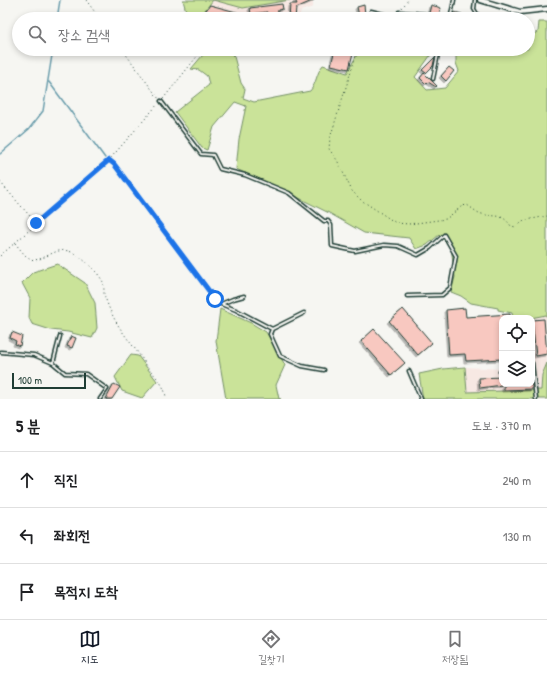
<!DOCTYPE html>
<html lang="ko">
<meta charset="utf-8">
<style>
:root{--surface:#fff;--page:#f6f6f6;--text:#202124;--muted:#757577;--line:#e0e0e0;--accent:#111827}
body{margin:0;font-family:"Patrick Hand","Poor Story",sans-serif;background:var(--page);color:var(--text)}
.controls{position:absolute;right:12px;bottom:12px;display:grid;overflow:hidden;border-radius:8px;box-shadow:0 2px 6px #0003}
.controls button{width:36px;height:36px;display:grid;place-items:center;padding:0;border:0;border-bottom:1px solid var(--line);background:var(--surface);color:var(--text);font:20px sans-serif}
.scale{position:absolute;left:12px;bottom:10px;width:74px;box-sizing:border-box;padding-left:4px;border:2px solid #1f3d34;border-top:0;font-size:11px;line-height:14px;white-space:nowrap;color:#1f3d34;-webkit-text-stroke:3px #f6f6f2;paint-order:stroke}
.stop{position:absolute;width:12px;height:12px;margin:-9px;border:3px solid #1a73e8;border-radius:50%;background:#fff}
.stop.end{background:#1a73e8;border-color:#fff;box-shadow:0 1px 4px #0008}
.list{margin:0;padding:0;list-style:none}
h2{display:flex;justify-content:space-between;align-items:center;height:52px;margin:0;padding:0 16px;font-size:17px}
h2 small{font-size:13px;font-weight:400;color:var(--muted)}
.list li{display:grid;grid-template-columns:26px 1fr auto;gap:12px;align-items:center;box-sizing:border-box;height:56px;padding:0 16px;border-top:1px solid var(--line)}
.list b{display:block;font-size:15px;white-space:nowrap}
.list em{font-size:13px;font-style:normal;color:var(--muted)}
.icon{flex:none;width:22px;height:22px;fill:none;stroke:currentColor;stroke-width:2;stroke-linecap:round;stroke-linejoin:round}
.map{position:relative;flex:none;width:547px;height:399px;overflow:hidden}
.search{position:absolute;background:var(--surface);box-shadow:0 2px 6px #0003;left:12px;right:12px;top:12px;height:44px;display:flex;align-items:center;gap:10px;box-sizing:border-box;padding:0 14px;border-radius:22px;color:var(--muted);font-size:15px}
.sheet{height:220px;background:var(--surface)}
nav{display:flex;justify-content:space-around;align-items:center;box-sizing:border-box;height:56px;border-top:1px solid var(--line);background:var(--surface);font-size:11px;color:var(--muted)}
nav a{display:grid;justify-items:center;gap:2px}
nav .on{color:var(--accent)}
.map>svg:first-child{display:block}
.built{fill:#f7e8e3}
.green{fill:#cae399;stroke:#749066}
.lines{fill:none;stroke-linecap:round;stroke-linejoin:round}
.stream{stroke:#699cab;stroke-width:1.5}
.building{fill:#f8c8c0;stroke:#1f3d34;filter:url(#shadow)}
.lane-casing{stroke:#1f3d34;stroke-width:5}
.street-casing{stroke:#1f3d34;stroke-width:7}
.path{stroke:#1f3d34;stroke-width:1;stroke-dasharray:1 3;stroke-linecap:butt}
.lane{stroke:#f6f6f2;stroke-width:2}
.street{stroke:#f6f6f2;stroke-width:4}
.route{stroke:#1a73e8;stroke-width:5}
</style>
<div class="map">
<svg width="547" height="399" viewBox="0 0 547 399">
<defs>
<filter id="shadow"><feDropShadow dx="-2" dy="2" stdDeviation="0" flood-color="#0004"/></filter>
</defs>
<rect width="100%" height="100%" fill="#f6f6f2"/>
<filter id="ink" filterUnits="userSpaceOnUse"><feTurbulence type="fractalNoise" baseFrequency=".025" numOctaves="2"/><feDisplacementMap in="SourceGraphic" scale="8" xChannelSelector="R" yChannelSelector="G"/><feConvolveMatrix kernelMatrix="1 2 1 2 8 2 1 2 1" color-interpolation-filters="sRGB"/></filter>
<g filter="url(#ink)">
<path class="built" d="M 213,0 L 243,8 L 283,0 L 288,2 L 290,0 L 313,0 L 313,7 L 301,11 L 299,19 L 198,19 Z
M 546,315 L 547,363 L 542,375 L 541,390 L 467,392 L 465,367 L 502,369 L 502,384 L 532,384 L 531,317 Z"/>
<path class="green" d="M 183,0 L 290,0 L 243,8 L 213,0 L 198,19 L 188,19 Z
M 539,22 L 547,22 L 547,317 L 546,315 L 531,318 L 513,318 L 512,313 L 498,310 L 498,308 L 471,303 L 461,296 L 451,292 L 455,277 L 451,247 L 439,235 L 427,245 L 416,249 L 409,238 L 364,233 L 329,213 L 271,184 L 236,169 L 239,139 L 246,106 L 235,102 L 214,127 L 207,150 L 202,148 L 175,112 L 209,85 L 207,76 L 199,70 L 191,69 L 208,49 L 232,49 L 241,83 L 245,89 L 243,98 L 254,102 L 310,91 C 317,83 316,73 323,65 L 347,73 L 360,49 L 435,49 L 415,77 L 427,90 L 445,88 L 459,71 L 456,63 L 456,53 L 467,49 L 508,49 L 511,52 L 513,49 L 528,49 L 528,36 L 538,32 Z
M 57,264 L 85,283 L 95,303 L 97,328 L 92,338 L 68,332 L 51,330 L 32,324 L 29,318 L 30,298 L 22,283 L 33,272 Z
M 220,309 L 251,323 L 266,332 L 285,365 L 276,385 L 279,399 L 281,399 L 226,399 L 216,341 Z
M 131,355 L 138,356 L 157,381 L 142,398 L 122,391 L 115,377 Z
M 547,363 L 547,399 L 423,399 L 419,374 L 443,369 L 465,367 L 467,392 L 541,390 L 542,375 Z"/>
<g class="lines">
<path class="stream" d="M 57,19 L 60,0
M 49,82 L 105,158
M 0,154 L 29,129 L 43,111 L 53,49"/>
</g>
<path class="building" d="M 295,0 L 314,0 L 296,8 L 295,19 L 289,19 L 290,4 L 297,4 Z
M 282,4 L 283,9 L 278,10 L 277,19 L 267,19 L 267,12 L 251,14 L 250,8 Z
M 210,5 L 240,13 L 251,19 L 199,19 L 202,12 L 204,13 Z
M 364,5 L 365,14 L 359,16 L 357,7 Z
M 431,5 L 441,8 L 439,15 L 429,13 Z
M 454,12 L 462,14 L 461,19 L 451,19 Z
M 335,49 L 354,49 L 349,69 L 331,65 Z
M 435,57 L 433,66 L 426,73 L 422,70 Z
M 449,67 L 454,71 L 446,81 L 441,76 Z
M 424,73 L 437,86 L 436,87 L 428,82 L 426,84 L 420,78 Z
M 465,308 L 466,317 L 510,314 L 510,318 L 502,318 L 502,359 L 466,361 L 465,354 L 449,355 L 446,310 Z
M 403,309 L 432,343 L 418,355 L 389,321 Z
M 544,319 L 547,354 L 536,356 L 532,320 Z
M 374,329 L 405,363 L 391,375 L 361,341 Z
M 12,332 L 22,336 L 20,346 L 15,344 L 16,341 L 10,338 Z
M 71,336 L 76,338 L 72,348 L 67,346 Z
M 502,377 L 502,385 L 480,388 L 479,378 Z
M 114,384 L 120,387 L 112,399 L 106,399 Z
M 504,384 L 532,384 L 532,389 L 504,390 Z"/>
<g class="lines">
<defs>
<path id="lane" d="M 475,0 L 474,9 L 480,19
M 371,11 L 391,16
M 399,12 L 425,14 L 438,19
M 447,19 L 451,15 L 454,0
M 433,79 L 439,49
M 161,101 L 201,154 L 213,155 L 220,169 L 245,175 L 289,193 L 324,221 L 328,221 L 331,225 L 332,246 L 355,251 L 384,245 L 398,246 L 418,255 L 430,248 L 444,235 L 456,256 L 450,288 L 442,295 L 407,296
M 221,304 L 236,310 L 272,329
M 221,304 L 233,299 L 244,296
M 272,329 L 270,334 L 280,356 L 302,366 L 324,370
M 272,329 L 304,313
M 1,352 L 34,355 L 53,363 L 65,373 L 86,374 L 107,389 L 100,399
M 53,363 L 60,336
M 532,363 L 536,399
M 409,371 L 421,399
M 500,372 L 502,372"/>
<path id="street" d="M 480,0 L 520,12 L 547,9"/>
</defs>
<use href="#lane" class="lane-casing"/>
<use href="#street" class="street-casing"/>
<path class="path" d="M 86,0 L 100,19
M 402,8 L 408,0
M 122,49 L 159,99
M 358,49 L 330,138 L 329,149 L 337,160 L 352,191 L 361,200 L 396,223 L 409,224 L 446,219 L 462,206 L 467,205 C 472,208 477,213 482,214 C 496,218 501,212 511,226 L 516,227 L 522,221 L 547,216
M 163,99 L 203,49
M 109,160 L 114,164 L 219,303
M 0,182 L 36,223
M 15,243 C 19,248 23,253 27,257 C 42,268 55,241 75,254 C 85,260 98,272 103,282 C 104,286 104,290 104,294 C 106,300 108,306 111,312 C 119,330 134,346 145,363 C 152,374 166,384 166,399
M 0,256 L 109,160 L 158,104"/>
<use href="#lane" class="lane"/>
<use href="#street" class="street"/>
</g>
</g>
<g class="lines" filter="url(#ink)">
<path class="route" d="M 36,223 L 109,160 L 114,164 L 215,299"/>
</g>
</svg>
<div class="controls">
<button><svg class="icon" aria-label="locate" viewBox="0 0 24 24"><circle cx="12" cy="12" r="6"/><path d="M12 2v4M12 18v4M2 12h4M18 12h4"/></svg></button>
<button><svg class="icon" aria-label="layers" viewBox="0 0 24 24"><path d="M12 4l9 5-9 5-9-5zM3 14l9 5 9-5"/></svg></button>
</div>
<div class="scale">100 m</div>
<div class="stop" style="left:215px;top:299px"></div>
<div class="stop end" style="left:36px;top:223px"></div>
<div class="search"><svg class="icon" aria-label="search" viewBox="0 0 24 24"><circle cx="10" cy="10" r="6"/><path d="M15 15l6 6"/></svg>장소 검색</div>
</div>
<section class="sheet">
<h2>5 분<small>도보 · 370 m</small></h2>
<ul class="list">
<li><svg class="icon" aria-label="ahead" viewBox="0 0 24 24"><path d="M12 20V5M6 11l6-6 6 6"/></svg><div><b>직진</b></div><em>240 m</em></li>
<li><svg class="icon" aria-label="left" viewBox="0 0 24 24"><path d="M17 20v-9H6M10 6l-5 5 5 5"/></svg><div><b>좌회전</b></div><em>130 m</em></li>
<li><svg class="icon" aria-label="arrive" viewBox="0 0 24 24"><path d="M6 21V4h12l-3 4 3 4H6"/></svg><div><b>목적지 도착</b></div></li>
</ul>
</section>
<nav>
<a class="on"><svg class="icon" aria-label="map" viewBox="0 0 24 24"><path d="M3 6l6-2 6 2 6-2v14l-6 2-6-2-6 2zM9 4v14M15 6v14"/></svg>지도</a>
<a><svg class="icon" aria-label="directions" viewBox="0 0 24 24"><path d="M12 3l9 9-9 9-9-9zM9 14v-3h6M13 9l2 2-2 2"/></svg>길찾기</a>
<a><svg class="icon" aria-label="saved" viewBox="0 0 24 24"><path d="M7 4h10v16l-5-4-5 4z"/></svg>저장됨</a>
</nav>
